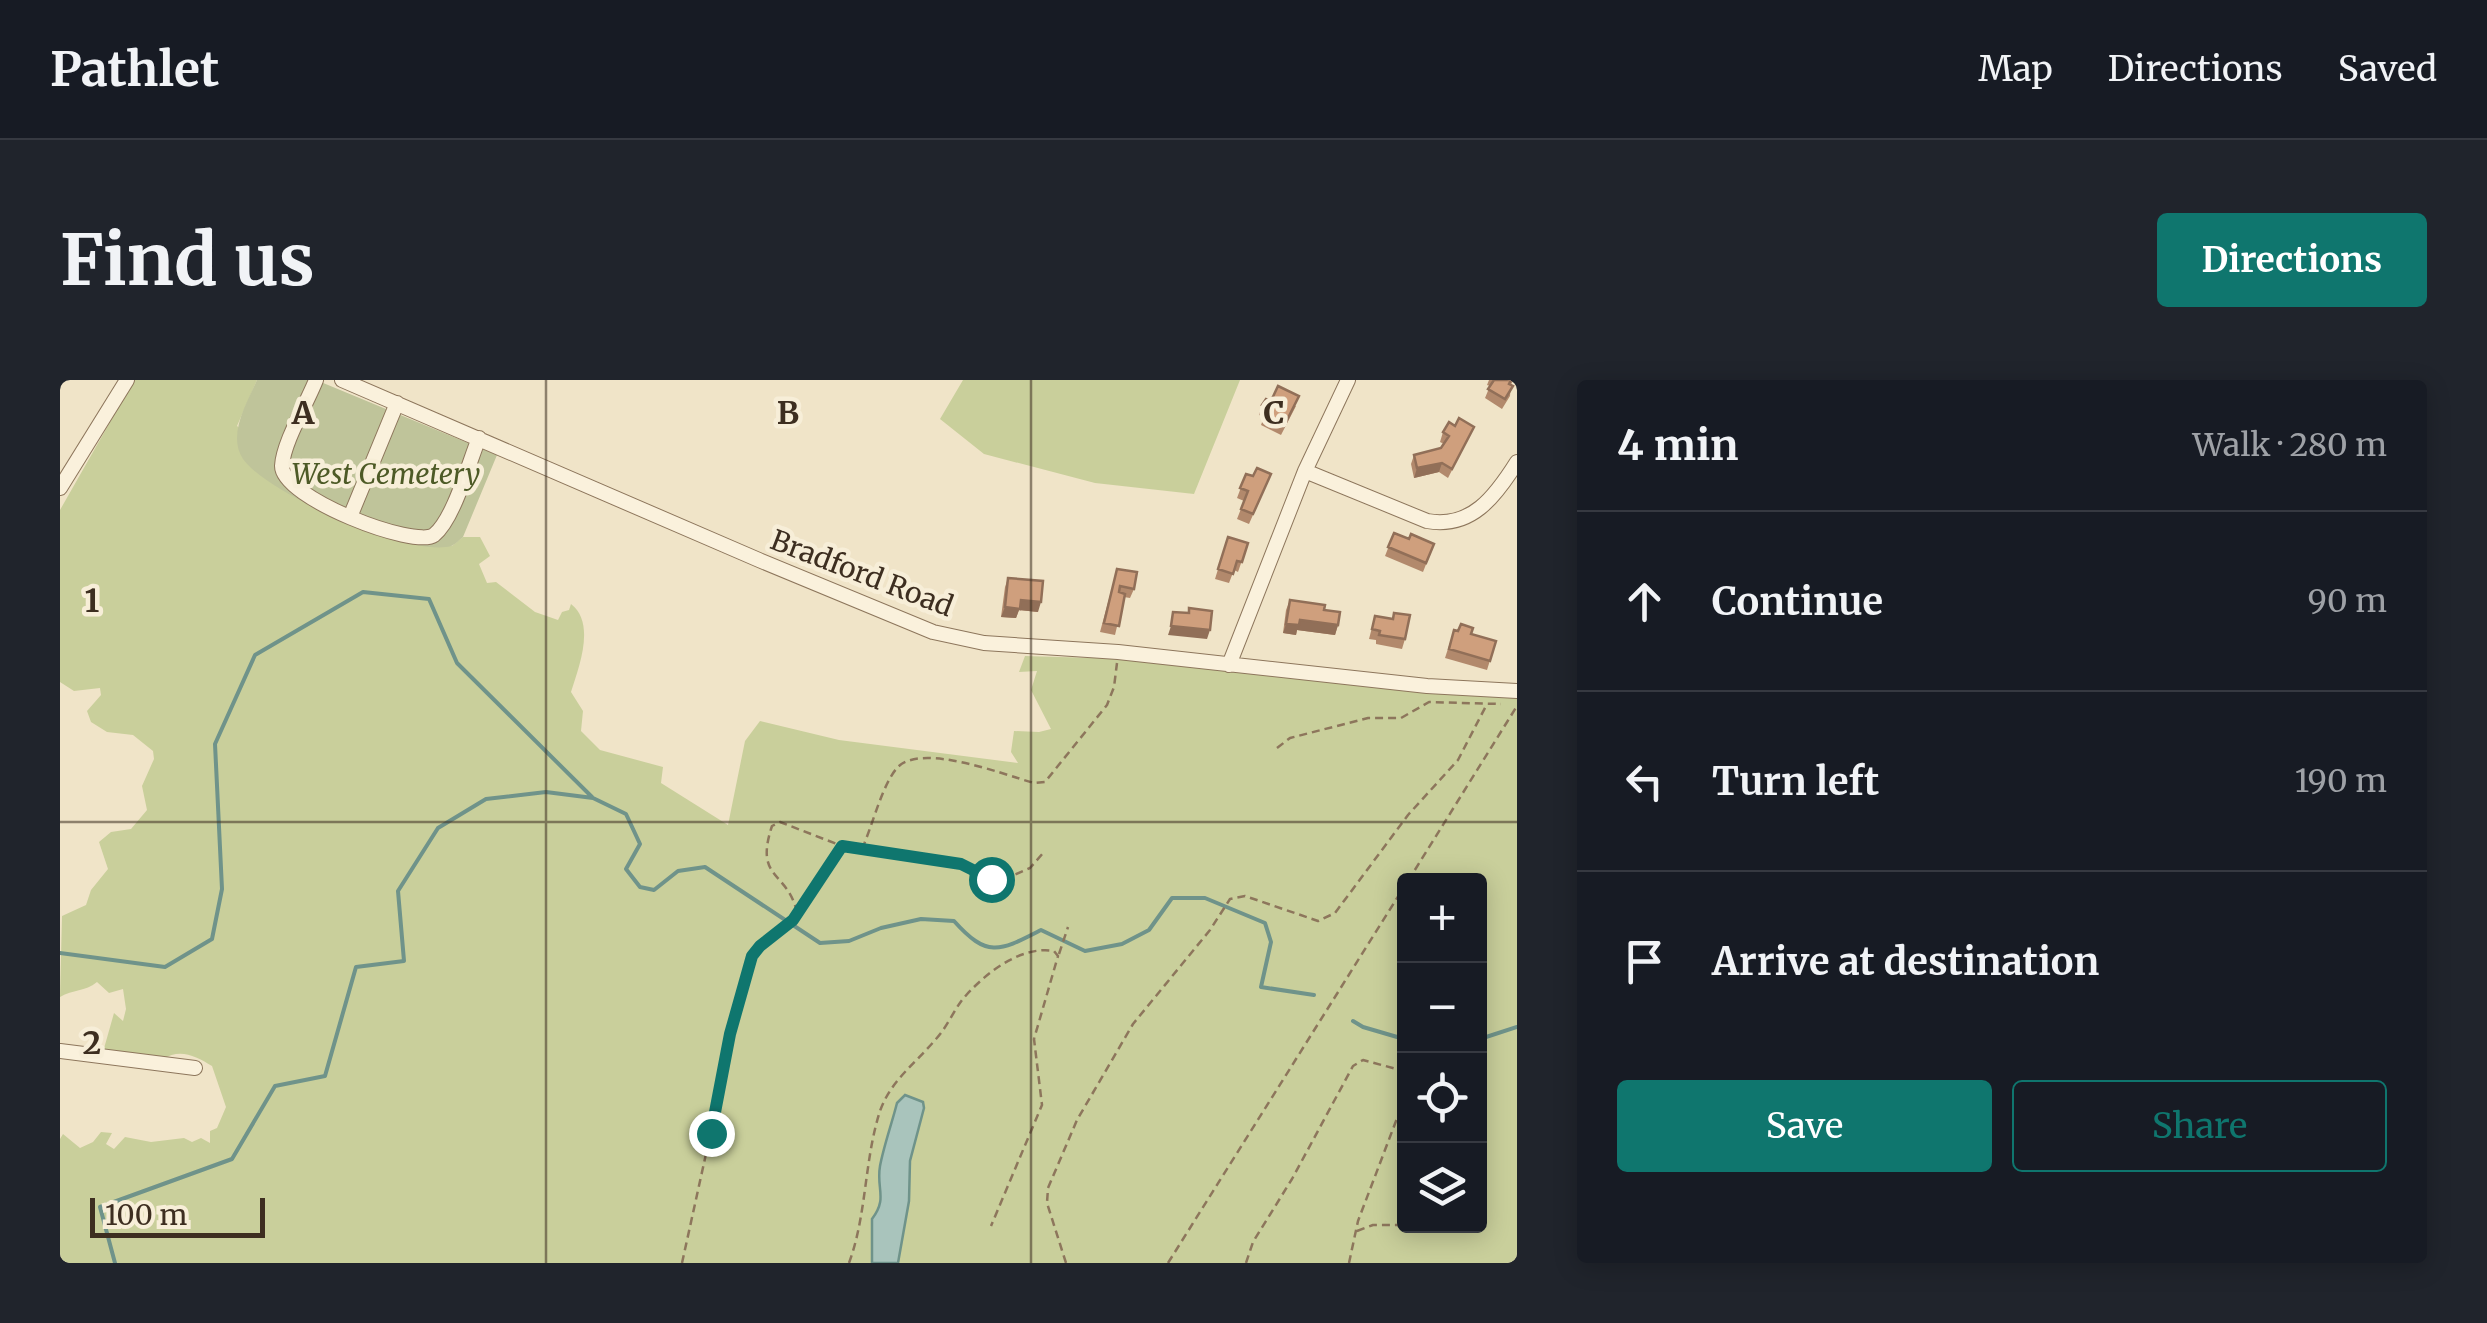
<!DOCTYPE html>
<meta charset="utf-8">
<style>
:root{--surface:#171b24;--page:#20242c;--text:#f1f3f6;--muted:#9ea1a6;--line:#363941;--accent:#0f766e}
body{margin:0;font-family:Merriweather,serif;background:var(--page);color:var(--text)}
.controls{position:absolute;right:30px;bottom:30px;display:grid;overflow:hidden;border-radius:10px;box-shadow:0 5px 25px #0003}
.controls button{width:90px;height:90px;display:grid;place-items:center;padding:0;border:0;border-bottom:2px solid var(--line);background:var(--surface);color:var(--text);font:50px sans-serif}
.scale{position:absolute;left:30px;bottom:25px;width:175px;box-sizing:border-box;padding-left:10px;border:5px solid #3d2e20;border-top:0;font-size:28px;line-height:35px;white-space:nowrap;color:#3d2e20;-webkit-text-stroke:8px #f7eed8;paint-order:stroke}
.stop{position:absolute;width:30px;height:30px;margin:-22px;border:8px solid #0f766e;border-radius:50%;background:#fff}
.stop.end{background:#0f766e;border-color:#fff;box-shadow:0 2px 10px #0008}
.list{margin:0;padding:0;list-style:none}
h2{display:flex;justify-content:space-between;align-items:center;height:130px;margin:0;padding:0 40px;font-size:42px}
h2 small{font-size:32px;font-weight:400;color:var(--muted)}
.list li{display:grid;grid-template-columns:65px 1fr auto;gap:30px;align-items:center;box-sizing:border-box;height:180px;padding:0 40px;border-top:2px solid var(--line)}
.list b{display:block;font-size:38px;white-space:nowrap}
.list em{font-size:32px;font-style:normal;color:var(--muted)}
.actions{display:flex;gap:20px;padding:30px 40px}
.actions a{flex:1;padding:22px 0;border:2px solid var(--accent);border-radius:10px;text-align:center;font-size:35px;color:var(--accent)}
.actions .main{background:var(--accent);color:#fff}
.icon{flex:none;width:55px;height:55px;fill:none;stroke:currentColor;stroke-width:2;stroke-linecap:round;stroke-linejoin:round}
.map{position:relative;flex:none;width:1457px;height:883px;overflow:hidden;border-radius:10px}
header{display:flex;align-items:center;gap:60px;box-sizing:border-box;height:140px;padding:0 50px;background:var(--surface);border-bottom:2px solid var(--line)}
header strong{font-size:48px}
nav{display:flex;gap:55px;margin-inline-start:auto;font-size:35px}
.intro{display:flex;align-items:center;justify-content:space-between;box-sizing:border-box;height:240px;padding:0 60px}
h1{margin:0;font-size:70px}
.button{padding:25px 45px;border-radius:10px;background:var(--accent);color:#fff;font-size:35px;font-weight:700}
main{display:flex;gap:60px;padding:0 60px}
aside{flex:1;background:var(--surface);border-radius:10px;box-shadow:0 5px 25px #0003}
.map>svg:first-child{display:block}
.green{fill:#c9cf9b;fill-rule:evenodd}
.cemetery{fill:#bfc49a}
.water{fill:#a9c4bc;stroke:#6f938a;stroke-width:2.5}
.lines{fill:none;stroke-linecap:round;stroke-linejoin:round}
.stream{stroke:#6f938a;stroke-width:4}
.minor-casing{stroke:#8d765c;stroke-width:16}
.path{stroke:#8d765c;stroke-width:2.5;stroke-dasharray:8 5;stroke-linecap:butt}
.minor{stroke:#faf1dc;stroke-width:14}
.wall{fill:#b2896c}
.shaded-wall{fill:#916f58}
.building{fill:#cf9f7d;stroke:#916f58;stroke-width:2.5}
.route{stroke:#0f766e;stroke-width:12}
.grid{fill:none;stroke:#3d2e20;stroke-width:2.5;stroke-opacity:0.55}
.labels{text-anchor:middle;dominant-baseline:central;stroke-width:9;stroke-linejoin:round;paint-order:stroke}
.park-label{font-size:28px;font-style:italic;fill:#4d5a26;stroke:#f7eed8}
.street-label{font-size:28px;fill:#3d2e20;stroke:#f7eed8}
.grid-label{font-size:32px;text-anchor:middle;font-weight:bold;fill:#3d2e20;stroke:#f7eed8;stroke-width:9;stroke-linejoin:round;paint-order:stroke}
</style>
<header>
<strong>Pathlet</strong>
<nav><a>Map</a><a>Directions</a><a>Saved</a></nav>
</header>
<div class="intro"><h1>Find us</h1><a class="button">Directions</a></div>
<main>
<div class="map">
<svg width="1457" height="883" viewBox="0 0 1457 883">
<rect width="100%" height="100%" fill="#f0e4c8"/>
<path class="green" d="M 74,0 L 197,0 L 177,46 L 309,152 L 359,165 L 392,166 L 403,157 L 420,157 L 430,176 L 419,184 L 427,203 L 436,202 L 475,232 L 498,240 L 502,232 L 509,230 L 511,224 C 536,243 519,287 511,312 L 523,331 L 521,351 L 540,370 L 603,387 L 601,403 L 668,445 L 685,361 L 700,341 L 779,360 L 958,383 L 951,372 L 954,351 L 979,352 L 991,349 L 971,310 L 977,291 L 959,292 L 965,276 L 1068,279 L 1363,313 L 1457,318 L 1457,883 L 0,883 L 0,759 L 3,754 L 20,768 L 33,762 L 41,752 L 52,753 L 46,764 L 54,769 L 65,757 L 91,762 L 124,758 L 132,762 L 141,758 L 150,763 L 150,751 L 157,748 L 166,727 L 152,686 C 136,676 120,668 103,679 L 43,672 L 54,633 L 63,641 L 66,629 L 63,609 L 49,613 L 37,602 C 25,612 13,609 0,617 L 2,536 L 26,525 L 31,510 L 48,489 L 39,462 L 51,452 L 71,449 L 87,430 L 82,406 L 94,379 L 93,371 L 73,355 L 47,352 L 31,342 L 27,331 L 41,315 L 40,308 L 14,311 L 0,302 L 0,130 ZM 1344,501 L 1420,501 L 1420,846 L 1344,846 Z
M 903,0 L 1180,0 L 1134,114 L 1035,103 L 924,74 L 880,39 Z"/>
<path class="cemetery" d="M 197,0 L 256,0 L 437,75 L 403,157 C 402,158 393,166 391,166 C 351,178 206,113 183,79 C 167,55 187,23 197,0 Z"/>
<path class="water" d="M 845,715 L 863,722 L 864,728 L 850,781 L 849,821 L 838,883 L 812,883 L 812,839 C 828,818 816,809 820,786 C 824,765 832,743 837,723 Z"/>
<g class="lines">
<path class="stream" d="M 0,573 L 105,587 L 152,559 L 162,509 L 155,364 L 195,275 L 303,212 L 369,219 L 397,283 L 532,417
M 1293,641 L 1303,647 L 1344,659
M 1420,659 L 1457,647
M 55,883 L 40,827 L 172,779 L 215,706 L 265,696 L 296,587 L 344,581 L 338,511 L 378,448 L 426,419 L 486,412 L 533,418 L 566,434 L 580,464 L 566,489 L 580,507 L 594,510 L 618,491 L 645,487 L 760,563 L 789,561 L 821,548 L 861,539 L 894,541 C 928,579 940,571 981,550 L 1025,571 L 1062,564 L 1089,550 L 1112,518 L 1145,518 L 1205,543 L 1211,562 L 1201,607 L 1254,615"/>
<defs>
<path id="minor" d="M 256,0 C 247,23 223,63 222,86 C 222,118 355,169 374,155 C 394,139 409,82 419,58
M 282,0 L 699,180 L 873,252 L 924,263 L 1058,272 L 1367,306 L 1457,311
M 1245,91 L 1367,141 C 1411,149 1435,117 1457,82
M 0,108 L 67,0
M 290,137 L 337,23
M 1169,285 L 1245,91 L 1288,0
M 0,671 L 135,688"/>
</defs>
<use href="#minor" class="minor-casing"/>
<path class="path" d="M 1217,368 L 1230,358 L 1308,338 L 1341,338 L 1369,322 L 1441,324
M 802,469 C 812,447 822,405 837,388 C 860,362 942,394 974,403 L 985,402 L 1047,325 L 1054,307 L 1057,283
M 1348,501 L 1457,326
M 737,531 L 781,468
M 999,574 L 1008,547
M 1297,851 L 1313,845 L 1344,845
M 622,883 L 686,592 C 699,559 724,558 737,532 C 727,490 694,500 712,446 L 720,442 L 782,466 L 901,484 L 940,501 L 970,488 L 984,472
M 789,883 C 807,834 804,781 820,731 C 831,700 856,683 876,659 C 887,647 893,632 902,620 C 923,595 960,565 994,571 L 998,576 L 974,659 L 982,725 L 931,846
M 1006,883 L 987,823 L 988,808 L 1017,740 L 1073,644 L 1150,550 L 1170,519 L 1185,516 L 1258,541 L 1275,533 L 1348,435 L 1398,380 L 1427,324
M 1108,883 L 1344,507
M 1186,883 L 1193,862 L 1232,799 L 1293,686 L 1303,680 L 1344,691
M 1289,883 L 1298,841 L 1344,720"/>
<use href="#minor" class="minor"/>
</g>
<path class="wall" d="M 1429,0 L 1453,0 L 1451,5 L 1450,16 L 1442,29 L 1425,18 L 1430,6 L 1427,5 Z
M 1211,21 L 1236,26 L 1221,55 L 1201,45 L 1204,37 L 1199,35 L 1202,25 Z
M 1395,46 L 1414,47 L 1388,98 L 1379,92 L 1354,98 L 1351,84 L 1354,75 L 1381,68 L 1384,64 L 1380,62 L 1383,52 Z
M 1186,94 L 1207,103 L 1189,144 L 1177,139 L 1184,121 L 1177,118 Z
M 1334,153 L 1349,159 L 1374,164 L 1363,192 L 1325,176 Z
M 1168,157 L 1188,163 L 1178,192 L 1174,190 L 1169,203 L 1155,199 Z
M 1057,189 L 1074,209 L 1070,218 L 1064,217 L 1055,255 L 1040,252 Z
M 948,198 L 978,232 L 959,230 L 956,238 L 941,237 L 945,207 Z
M 1230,220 L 1264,230 L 1278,245 L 1275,255 L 1237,250 L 1236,255 L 1223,253 L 1226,230 Z
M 1334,233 L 1345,259 L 1342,269 L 1316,264 L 1316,260 L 1309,259 L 1315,236 L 1332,239 Z
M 1394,250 L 1436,261 L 1427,290 L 1385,278 Z"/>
<path class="shaded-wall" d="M 1382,83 L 1379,92 L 1354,98 L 1357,88 Z
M 961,220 L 981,222 L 978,232 L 959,230 L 956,238 L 941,237 L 945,227 Z
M 1240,240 L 1278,245 L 1275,255 L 1237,250 L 1236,255 L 1223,253 L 1226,244 Z
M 1111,246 L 1150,250 L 1147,259 L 1108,255 Z"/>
<path class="building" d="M 1434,0 L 1451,0 L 1449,4 L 1453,6 L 1445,19 L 1428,9 Z
M 1218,6 L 1239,16 L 1224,46 L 1205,36 L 1209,28 L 1202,25 L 1206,19 L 1211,21 Z
M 1399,38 L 1414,47 L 1392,89 L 1382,83 L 1357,88 L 1354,75 L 1381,68 L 1389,56 L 1383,52 L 1389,42 L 1395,46 Z
M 1197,88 L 1211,94 L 1193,134 L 1181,129 L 1188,111 L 1180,108 L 1186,94 L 1193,96 Z
M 1334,153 L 1349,159 L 1351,154 L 1374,164 L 1366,183 L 1328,167 Z
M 1168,157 L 1188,163 L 1182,182 L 1177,181 L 1173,194 L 1158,189 Z
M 1057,189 L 1077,192 L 1074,209 L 1060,206 L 1059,212 L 1065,214 L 1059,246 L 1044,243 Z
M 948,198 L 983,201 L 981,222 L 961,220 L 960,229 L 945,227 Z
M 1230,220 L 1265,225 L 1264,230 L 1280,232 L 1278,245 L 1240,240 L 1239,245 L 1226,244 Z
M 1129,228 L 1152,231 L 1150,250 L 1111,246 L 1113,232 L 1129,233 Z
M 1334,233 L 1350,235 L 1345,259 L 1319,255 L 1320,251 L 1312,249 L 1315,236 L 1333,239 Z
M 1401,244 L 1413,248 L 1411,254 L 1436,261 L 1430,281 L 1389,269 L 1394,250 L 1398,251 Z"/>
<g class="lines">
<path class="route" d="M 651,753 L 670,654 L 692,576 L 700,566 L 733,540 L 782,466 L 901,484 L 931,499"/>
</g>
<path class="grid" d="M 486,0 L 486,883M 971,0 L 971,883M 0,442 L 1457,442"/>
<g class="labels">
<g class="park-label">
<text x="326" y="94">West Cemetery</text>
</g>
<g class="street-label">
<text transform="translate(802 193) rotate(21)">Bradford Road</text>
</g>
</g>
<g class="grid-label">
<text x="243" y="44">A</text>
<text x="728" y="44">B</text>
<text x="1214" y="44">C</text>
<text x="32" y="232">1</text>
<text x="32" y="674">2</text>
</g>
</svg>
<div class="controls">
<button>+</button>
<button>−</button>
<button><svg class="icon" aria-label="locate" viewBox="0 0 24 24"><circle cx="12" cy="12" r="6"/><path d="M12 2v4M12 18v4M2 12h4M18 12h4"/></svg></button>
<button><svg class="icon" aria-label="layers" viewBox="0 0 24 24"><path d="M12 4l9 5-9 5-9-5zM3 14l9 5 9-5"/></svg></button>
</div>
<div class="scale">100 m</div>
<div class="stop" style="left:931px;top:499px"></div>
<div class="stop end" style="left:651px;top:753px"></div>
</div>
<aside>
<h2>4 min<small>Walk · 280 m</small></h2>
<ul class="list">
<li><svg class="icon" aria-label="ahead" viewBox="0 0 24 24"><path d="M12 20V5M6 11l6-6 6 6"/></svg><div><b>Continue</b></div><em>90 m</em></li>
<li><svg class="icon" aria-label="left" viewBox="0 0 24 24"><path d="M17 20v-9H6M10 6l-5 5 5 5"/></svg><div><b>Turn left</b></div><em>190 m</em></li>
<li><svg class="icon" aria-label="arrive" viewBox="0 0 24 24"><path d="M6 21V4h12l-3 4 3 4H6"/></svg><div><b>Arrive at destination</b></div></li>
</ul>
<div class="actions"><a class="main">Save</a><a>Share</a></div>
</aside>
</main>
